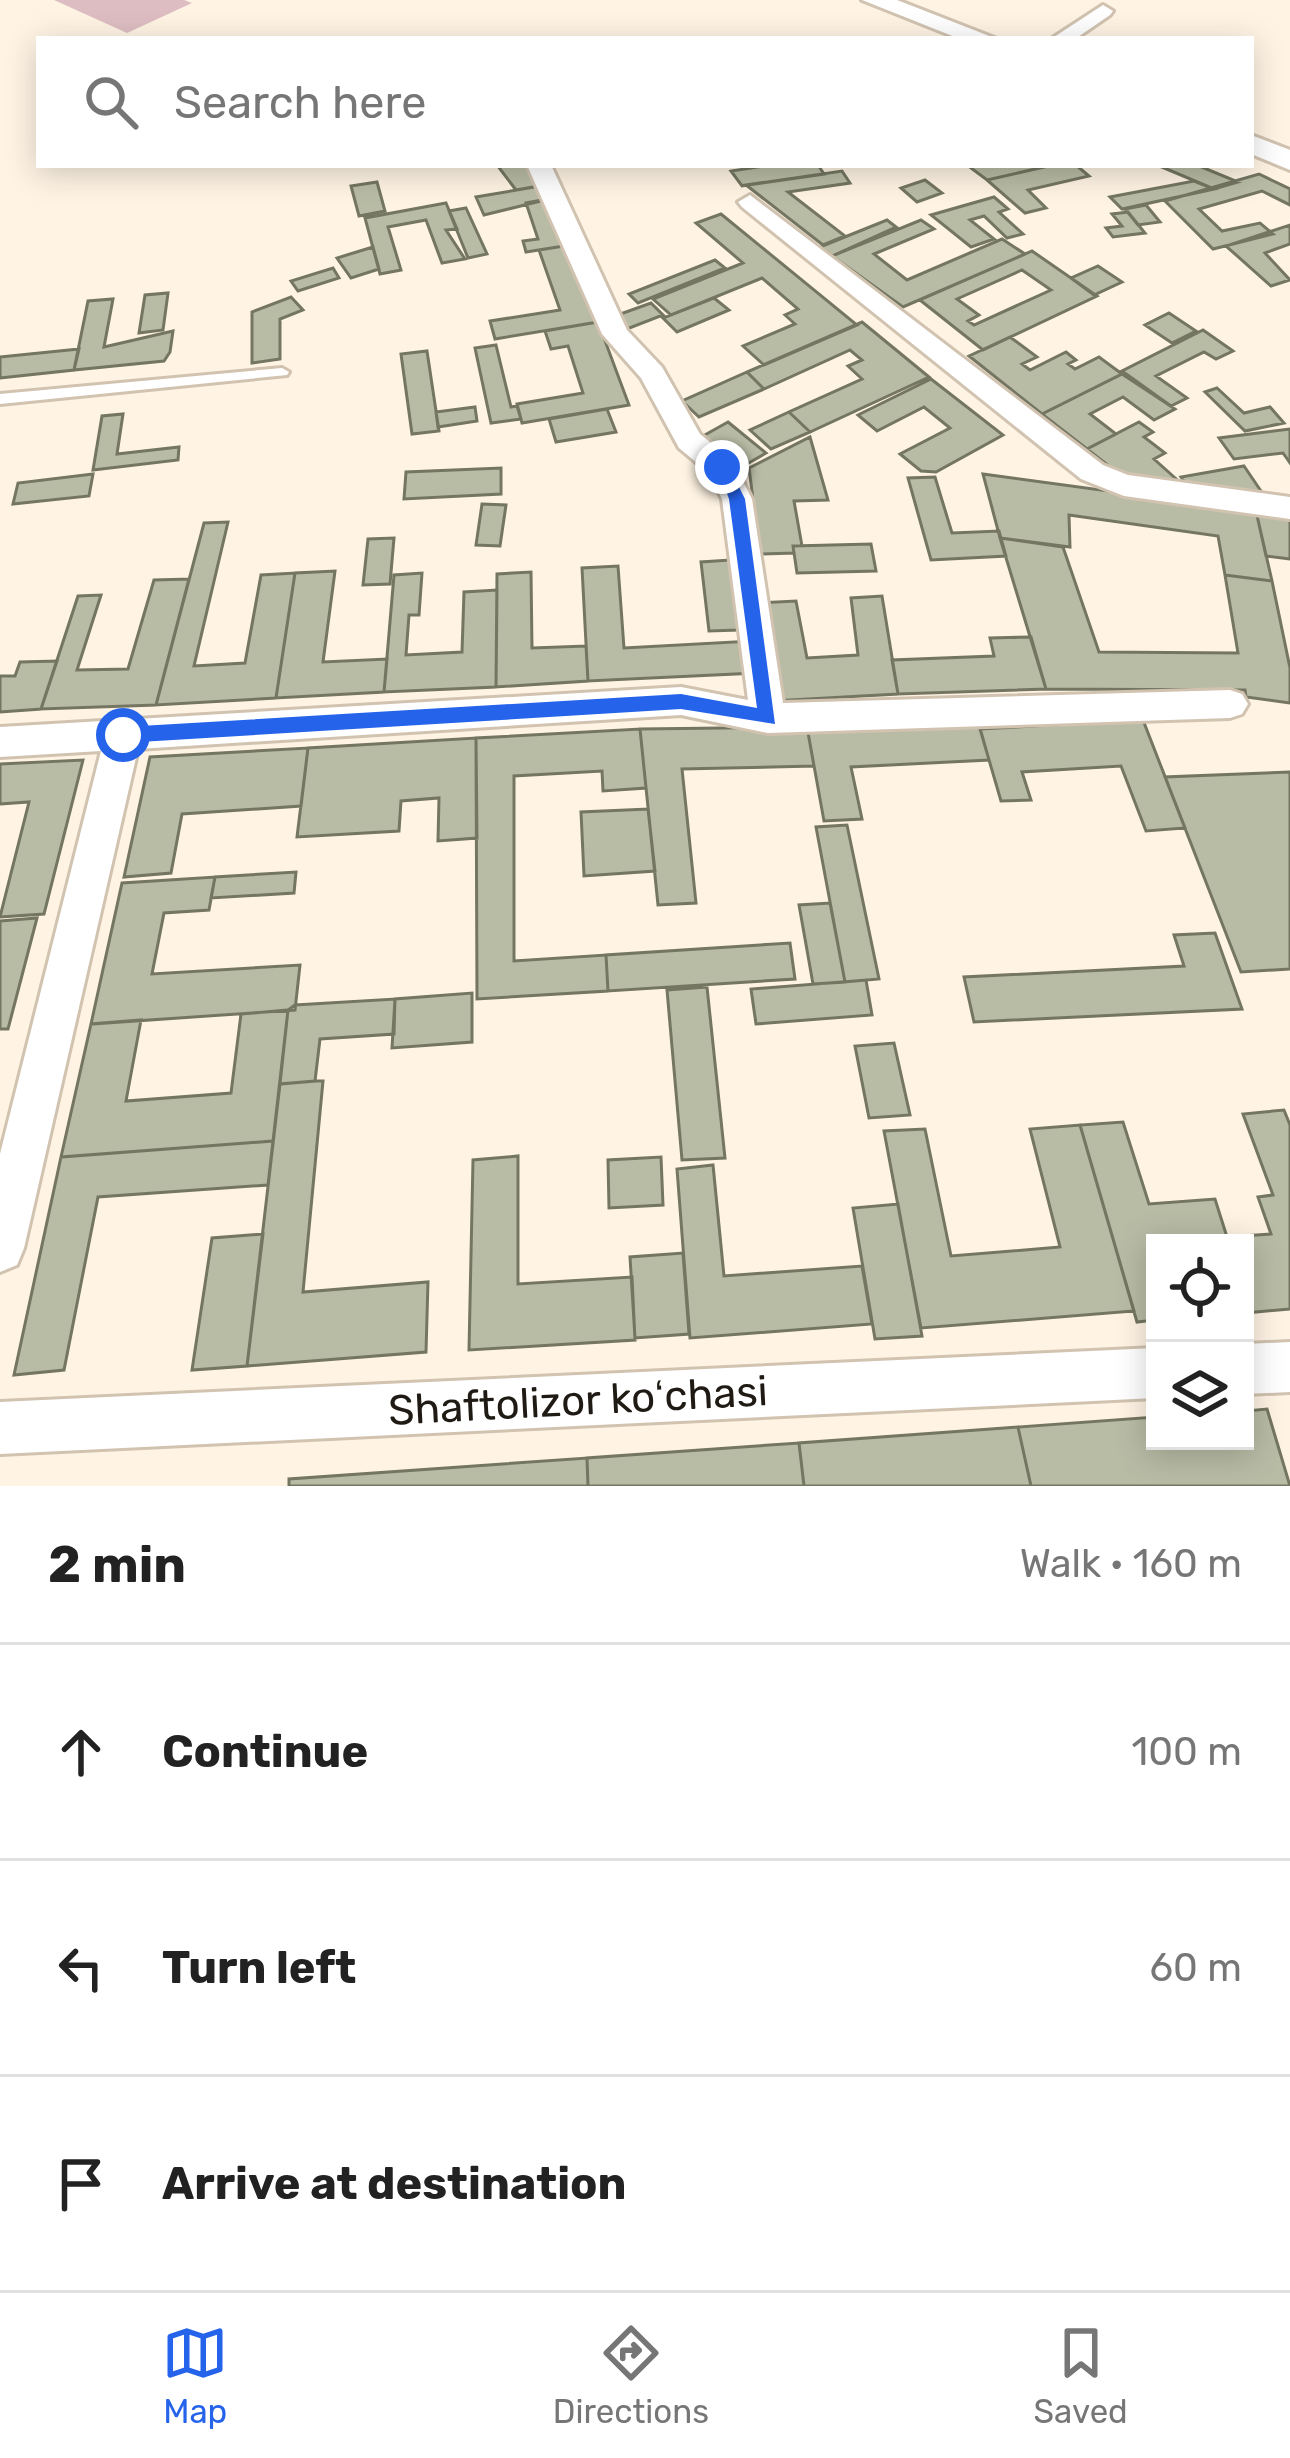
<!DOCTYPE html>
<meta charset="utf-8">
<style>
:root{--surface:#fff;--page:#f6f6f6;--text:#222;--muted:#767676;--line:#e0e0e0;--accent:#2563eb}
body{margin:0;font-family:Rubik,sans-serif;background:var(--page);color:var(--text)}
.controls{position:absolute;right:36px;bottom:36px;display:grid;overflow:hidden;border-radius:0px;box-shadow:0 6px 30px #0003}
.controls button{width:108px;height:108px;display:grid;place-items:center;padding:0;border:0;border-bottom:3px solid var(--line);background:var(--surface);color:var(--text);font:60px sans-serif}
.stop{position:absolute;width:36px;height:36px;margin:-27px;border:9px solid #2563eb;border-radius:50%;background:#fff}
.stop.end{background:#2563eb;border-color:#fff;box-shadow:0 3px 12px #0008}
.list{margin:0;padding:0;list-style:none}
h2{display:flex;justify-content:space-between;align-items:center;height:156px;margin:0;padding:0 48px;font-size:51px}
h2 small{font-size:39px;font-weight:400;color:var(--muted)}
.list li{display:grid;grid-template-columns:78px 1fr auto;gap:36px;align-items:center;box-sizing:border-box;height:216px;padding:0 48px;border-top:3px solid var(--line)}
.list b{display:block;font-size:45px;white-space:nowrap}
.list em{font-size:39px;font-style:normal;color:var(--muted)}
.icon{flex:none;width:66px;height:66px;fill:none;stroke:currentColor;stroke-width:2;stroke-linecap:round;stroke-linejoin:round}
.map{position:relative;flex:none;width:1290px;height:1486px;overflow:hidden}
.search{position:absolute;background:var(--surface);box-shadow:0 6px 30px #0003;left:36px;right:36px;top:36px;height:132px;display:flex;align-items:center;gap:30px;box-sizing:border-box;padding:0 42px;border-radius:0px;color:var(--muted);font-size:45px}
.sheet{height:804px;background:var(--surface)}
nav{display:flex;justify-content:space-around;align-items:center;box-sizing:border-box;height:168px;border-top:3px solid var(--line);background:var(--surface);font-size:33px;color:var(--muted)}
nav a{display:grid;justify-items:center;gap:6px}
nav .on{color:var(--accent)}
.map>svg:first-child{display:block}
.green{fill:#ddbdc2}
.building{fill:#b9bca5;stroke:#747662;stroke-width:3;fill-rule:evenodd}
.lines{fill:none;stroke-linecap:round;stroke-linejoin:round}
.service-casing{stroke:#d1c3b0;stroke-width:6}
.minor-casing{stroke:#d1c3b0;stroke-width:6}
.tertiary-casing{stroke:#d1c3b0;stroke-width:6}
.service{fill:#fff;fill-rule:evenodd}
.minor{fill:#fff;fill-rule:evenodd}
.tertiary{fill:#fff;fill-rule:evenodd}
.route{fill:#2563eb}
.labels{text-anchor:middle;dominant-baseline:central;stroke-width:10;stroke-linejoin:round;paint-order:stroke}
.near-street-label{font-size:42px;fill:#1f1a13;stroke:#fff}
</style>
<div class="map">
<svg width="1290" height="1486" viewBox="0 0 1290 1486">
<rect width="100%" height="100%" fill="#fff4e4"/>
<path class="green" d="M 54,0 L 184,0 L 192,3 L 127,33 Z"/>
<path class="building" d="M 497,165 L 528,165 L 544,185 L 516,190 Z
M 770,165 L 818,165 L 824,174 L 742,186 L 731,171 Z
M 967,165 L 1053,165 L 987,180 Z
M 1053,165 L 1076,165 L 1089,176 L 1028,190 L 1046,208 L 1025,213 L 987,180 Z
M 1157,165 L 1197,165 L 1238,182 L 1214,189 Z
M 842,171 L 850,183 L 788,192 L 845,236 L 823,245 L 746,185 Z
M 1259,174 L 1290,189 L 1290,205 L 1262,191 L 1199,209 L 1222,231 L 1260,223 L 1273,234 L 1213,249 L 1165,201 Z
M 925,180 L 942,193 L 917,202 L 901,188 Z
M 1194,181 L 1214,189 L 1122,209 L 1110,197 Z
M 377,182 L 385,211 L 359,216 L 351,186 Z
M 546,185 L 553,198 L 484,215 L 476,197 Z
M 994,197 L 1008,209 L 999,212 L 1023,234 L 1007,238 L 984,216 L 970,220 L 994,239 L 971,247 L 931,215 Z
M 553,198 L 570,245 L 526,252 L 523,241 L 538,239 L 526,203 Z
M 446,203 L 457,229 L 446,230 L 465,259 L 442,263 L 426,220 L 388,227 L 401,270 L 380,274 L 365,218 Z
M 1146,205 L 1160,222 L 1138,225 L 1125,209 Z
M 466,208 L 487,254 L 468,258 L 449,211 Z
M 1128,212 L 1145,233 L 1113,237 L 1106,228 L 1122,226 L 1112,214 Z
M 721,214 L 857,325 L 764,365 L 743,346 L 795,324 L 785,315 L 798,309 L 762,278 L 671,315 L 653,299 L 743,263 L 696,223 Z
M 887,220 L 896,227 L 832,256 L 820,247 Z
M 921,220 L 934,229 L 874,254 L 907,280 L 1002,239 L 1025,254 L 903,307 L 832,256 Z
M 1290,225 L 1290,244 L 1265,253 L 1290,280 L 1271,286 L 1226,246 Z
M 570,245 L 598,322 L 495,339 L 490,321 L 560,310 L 539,250 Z
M 373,247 L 379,269 L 351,278 L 337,258 Z
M 1032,251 L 1097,296 L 983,350 L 920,300 ZM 1022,270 L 1051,290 L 974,325 L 968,321 L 979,315 L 957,299 Z
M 715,260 L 725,268 L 638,303 L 629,294 Z
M 1098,266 L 1122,282 L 1094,295 L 1071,278 Z
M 333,268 L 339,278 L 298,291 L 291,281 Z
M 168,293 L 163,330 L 139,333 L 145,295 Z
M 291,297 L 303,310 L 280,319 L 280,359 L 252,363 L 252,312 Z
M 714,298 L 729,310 L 677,332 L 663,318 Z
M 113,299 L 104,347 L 173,331 L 170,352 L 164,361 L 74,370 L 88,301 Z
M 651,303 L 663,315 L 627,329 L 615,316 Z
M 1169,313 L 1196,331 L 1172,343 L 1145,325 Z
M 598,322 L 629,405 L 522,423 L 517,404 L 583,393 L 568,346 L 551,349 L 545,331 Z
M 862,322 L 929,377 L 810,432 L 789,412 L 862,379 L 848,366 L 862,360 L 850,350 L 764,389 L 747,372 Z
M 1203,330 L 1233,351 L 1216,359 L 1204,352 L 1156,376 L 1187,398 L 1171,406 L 1122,371 Z
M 1010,337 L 1037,357 L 1022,364 L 1030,370 L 1066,352 L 1076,360 L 1068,364 L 1075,369 L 1099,357 L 1122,374 L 1042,414 L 969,356 Z
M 496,345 L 511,407 L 517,406 L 521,419 L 491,423 L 475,348 Z
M 79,349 L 74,370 L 0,378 L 0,357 Z
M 427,351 L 439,431 L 412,434 L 401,354 Z
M 747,372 L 764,389 L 699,417 L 682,401 Z
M 1122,374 L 1175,409 L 1154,420 L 1123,397 L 1090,414 L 1116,434 L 1087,449 L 1042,414 Z
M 931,379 L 1003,435 L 936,472 L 921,471 L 900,454 L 950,428 L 924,407 L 877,431 L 858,415 Z
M 1217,388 L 1244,413 L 1270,407 L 1284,423 L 1245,431 L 1205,392 Z
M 475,407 L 477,421 L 438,427 L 436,412 Z
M 607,409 L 616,432 L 556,442 L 549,419 Z
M 789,412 L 810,432 L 771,449 L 750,430 Z
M 123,414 L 117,454 L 179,447 L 178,460 L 93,470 L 102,416 Z
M 728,422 L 766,453 L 740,468 L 703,436 Z
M 1139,422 L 1153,432 L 1144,437 L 1165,453 L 1154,459 L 1183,485 L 1123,477 L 1087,449 Z
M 1290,429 L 1290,463 L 1283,453 L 1234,459 L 1219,438 Z
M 810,437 L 828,500 L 794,501 L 802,546 L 793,546 L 794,553 L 760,554 L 749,468 Z
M 1244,466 L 1263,494 L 1186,484 L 1181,477 Z
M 501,468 L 501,494 L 404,499 L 406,472 Z
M 93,474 L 89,496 L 13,504 L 18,483 Z
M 983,474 L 1256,511 L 1272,581 L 1225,575 L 1218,536 L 1069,515 L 1070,547 L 1000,538 Z
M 935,477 L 952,533 L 999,531 L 1006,556 L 931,560 L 908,478 Z
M 482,504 L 506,505 L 500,546 L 476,545 Z
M 1256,511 L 1290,515 L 1290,559 L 1266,556 Z
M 228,522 L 194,666 L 245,663 L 261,575 L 295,573 L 276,698 L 156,705 L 204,523 Z
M 394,538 L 390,584 L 363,585 L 368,539 Z
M 1000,538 L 1063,547 L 1099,652 L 1238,653 L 1225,575 L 1272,581 L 1290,668 L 1290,703 L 1246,697 L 1245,690 L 1046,689 Z
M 871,544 L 876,571 L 797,573 L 793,546 Z
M 730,560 L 739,630 L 709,631 L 701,562 Z
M 618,566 L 624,648 L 752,641 L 756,673 L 588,681 L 582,568 Z
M 335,571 L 323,662 L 387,659 L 384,692 L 276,698 L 295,573 Z
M 531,572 L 532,648 L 586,646 L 588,681 L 496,687 L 497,574 Z
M 422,573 L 419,615 L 409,615 L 406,655 L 462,652 L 464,592 L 497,590 L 496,687 L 384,692 L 394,575 Z
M 189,579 L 156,705 L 41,709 L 78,596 L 101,595 L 77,670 L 128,669 L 154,580 Z
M 882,596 L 898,694 L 772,701 L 755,603 L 796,601 L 807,658 L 858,655 L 851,598 Z
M 1031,637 L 1046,689 L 898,694 L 892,660 L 994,656 L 990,638 Z
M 57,661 L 41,709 L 0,712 L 0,676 L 15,676 L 20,662 Z
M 1143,720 L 1185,828 L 1146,831 L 1121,766 L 1022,772 L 1031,800 L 1001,801 L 980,729 Z
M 978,721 L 989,760 L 851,767 L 862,819 L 824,821 L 807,727 Z
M 807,727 L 814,766 L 682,769 L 696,903 L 658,905 L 640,729 Z
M 640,729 L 646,788 L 603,791 L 602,771 L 514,776 L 514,961 L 606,955 L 608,991 L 477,999 L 476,738 Z
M 476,738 L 477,838 L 438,841 L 439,798 L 401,801 L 399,831 L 297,837 L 308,748 Z
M 308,748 L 301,806 L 182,814 L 171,873 L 124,877 L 150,757 Z
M 83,760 L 44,914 L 0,917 L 29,802 L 0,804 L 0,764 Z
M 1290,772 L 1290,969 L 1241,972 L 1165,777 Z
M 648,809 L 655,871 L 584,876 L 581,812 Z
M 847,825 L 879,979 L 845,982 L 816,827 Z
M 296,872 L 294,893 L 211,898 L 215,877 Z
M 215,877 L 209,910 L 164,913 L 152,974 L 300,965 L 295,1010 L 91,1024 L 122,883 Z
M 830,903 L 845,982 L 813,984 L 799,905 Z
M 37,918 L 8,1029 L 0,1029 L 0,921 Z
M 1215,933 L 1242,1009 L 974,1022 L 964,977 L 1184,966 L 1174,935 Z
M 790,943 L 795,979 L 608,991 L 606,955 Z
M 866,980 L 872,1015 L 756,1024 L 751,989 Z
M 707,987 L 725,1158 L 682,1160 L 667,990 Z
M 472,993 L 472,1042 L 392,1048 L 395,999 Z
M 395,999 L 394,1034 L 320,1039 L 315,1081 L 280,1084 L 288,1010 L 295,1005 Z
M 288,1010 L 273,1141 L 61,1157 L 91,1024 L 141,1020 L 126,1101 L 231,1093 L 241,1014 Z
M 894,1043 L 910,1115 L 869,1118 L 855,1046 Z
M 315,1081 L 323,1081 L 303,1292 L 428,1282 L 426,1352 L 247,1366 L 280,1084 Z
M 1284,1110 L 1290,1125 L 1290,1309 L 1245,1313 L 1245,1243 L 1155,1243 L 1155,1320 L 1137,1322 L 1080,1125 L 1123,1122 L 1149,1204 L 1215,1199 L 1227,1237 L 1271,1234 L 1258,1197 L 1273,1195 L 1243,1114 Z
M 1080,1125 L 1134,1311 L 921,1328 L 884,1131 L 925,1129 L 951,1256 L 1060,1247 L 1030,1129 Z
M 273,1141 L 268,1185 L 98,1197 L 64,1370 L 14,1375 L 61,1157 Z
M 518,1156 L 518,1284 L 632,1277 L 635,1340 L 469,1350 L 473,1160 Z
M 661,1157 L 663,1205 L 609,1208 L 608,1160 Z
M 713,1165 L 724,1276 L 862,1266 L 872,1324 L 690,1338 L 677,1169 Z
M 898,1204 L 922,1336 L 875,1339 L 853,1208 Z
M 263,1234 L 247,1366 L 192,1370 L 212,1238 Z
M 683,1253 L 689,1334 L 635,1338 L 630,1257 Z
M 1267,1409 L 1290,1486 L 1031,1486 L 1018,1427 L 1155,1417 L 1155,1441 L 1245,1441 L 1245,1411 Z
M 1018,1427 L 1031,1486 L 804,1486 L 799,1443 Z
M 799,1443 L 804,1486 L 588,1486 L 587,1458 Z
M 587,1458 L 588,1486 L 289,1486 L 289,1479 Z"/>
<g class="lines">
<defs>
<path id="service" d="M 282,368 L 289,372 L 287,375 L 0,404 L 0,394 Z"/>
<path id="minor" d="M 1103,5 L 1113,11 L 1110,15 L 1075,39 L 1051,39 Z
M 527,165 L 551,165 L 627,330 L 662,367 L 700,434 L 732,460 L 752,499 L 783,703 L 1230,690 L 1242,694 L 1248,704 L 1242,714 L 1230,718 L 768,733 L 681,715 L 138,749 L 24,1248 L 17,1265 L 0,1272 L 0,1154 L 101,751 L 0,757 L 0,727 L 681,687 L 748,700 L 722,499 L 709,473 L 679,448 L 641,378 L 602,334 Z
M 750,195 L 1103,465 L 1128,475 L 1290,497 L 1290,519 L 1124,496 L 1081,479 L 742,207 L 738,202 Z
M 1290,1342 L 1290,1392 L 1245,1394 L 1245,1344 Z
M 1155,1348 L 1155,1398 L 0,1454 L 0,1402 Z"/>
<path id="tertiary" d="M 862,0 L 897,0 L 997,39 L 960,39 Z
M 1251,135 L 1290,150 L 1290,170 L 1251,154 Z"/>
</defs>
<use href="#service" class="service-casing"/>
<use href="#minor" class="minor-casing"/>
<use href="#tertiary" class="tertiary-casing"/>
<use href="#service" class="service"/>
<use href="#minor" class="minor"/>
<use href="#tertiary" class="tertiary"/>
</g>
<path class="route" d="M 716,463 L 727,463 L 745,499 L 775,724 L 681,709 L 123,743 L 114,735 L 123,727 L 681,694 L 757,708 L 729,499 Z"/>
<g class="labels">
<g class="near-street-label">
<text transform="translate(578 1401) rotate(-3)">Shaftolizor koʻchasi</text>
</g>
</g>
</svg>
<div class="controls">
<button><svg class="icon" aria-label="locate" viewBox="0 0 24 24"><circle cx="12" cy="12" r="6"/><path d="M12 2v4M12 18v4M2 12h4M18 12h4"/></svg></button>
<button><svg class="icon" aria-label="layers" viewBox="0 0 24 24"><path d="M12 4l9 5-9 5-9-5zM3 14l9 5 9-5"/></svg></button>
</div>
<div class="stop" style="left:123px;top:735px"></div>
<div class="stop end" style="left:722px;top:467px"></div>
<div class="search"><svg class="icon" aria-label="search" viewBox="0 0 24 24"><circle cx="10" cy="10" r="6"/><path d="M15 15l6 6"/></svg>Search here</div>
</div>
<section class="sheet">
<h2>2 min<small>Walk · 160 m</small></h2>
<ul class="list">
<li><svg class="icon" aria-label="ahead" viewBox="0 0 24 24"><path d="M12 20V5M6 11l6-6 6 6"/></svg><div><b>Continue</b></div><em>100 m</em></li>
<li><svg class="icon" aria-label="left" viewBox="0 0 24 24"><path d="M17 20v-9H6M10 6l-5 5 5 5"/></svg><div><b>Turn left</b></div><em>60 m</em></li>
<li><svg class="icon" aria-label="arrive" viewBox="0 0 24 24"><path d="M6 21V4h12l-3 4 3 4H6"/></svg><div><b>Arrive at destination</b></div></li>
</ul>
</section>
<nav>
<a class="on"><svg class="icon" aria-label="map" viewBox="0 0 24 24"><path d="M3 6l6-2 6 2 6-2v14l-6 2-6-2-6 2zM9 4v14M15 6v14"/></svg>Map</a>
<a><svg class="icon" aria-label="directions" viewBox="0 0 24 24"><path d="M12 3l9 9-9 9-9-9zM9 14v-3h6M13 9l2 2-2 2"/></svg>Directions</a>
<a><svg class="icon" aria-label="saved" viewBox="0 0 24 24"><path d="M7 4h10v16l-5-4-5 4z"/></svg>Saved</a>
</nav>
